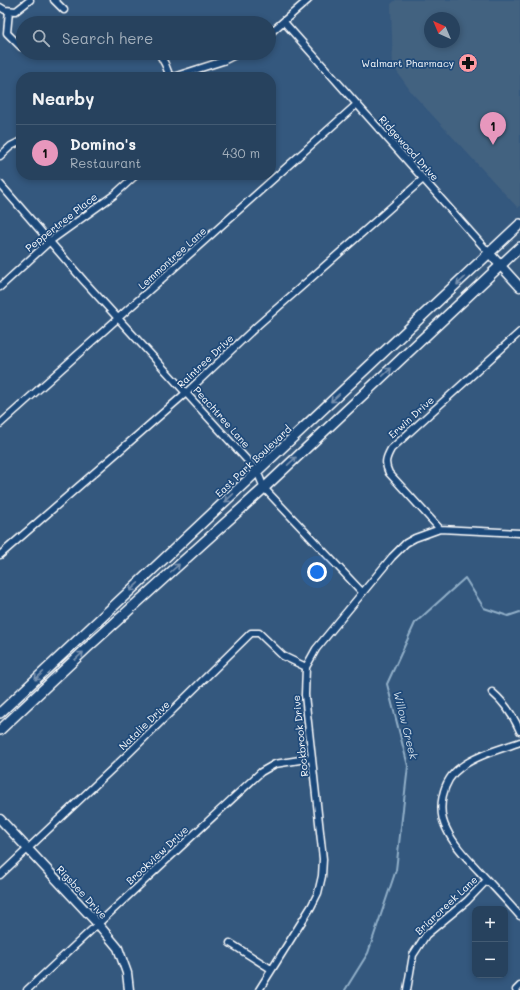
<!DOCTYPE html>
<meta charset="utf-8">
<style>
:root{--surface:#27425e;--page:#334d67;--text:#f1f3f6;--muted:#a4b0bc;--line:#435b73;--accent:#e797bd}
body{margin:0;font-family:Mali,sans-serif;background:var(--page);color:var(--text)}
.controls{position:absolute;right:12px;bottom:12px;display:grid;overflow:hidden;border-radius:8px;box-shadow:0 2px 6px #0003}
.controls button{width:36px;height:36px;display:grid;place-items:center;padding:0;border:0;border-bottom:1px solid var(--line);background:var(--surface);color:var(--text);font:20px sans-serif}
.compass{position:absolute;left:424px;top:12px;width:36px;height:36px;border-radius:50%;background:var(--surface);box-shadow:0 2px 6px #0003;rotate:316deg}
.you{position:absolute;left:317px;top:572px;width:14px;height:14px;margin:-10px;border:3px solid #fff;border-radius:50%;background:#1a73e8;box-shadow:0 0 0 6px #1a73e833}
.badge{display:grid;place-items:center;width:26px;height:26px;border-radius:50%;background:var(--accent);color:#111;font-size:13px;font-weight:700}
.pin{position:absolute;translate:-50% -33px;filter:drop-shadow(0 1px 2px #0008)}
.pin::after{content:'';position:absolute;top:21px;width:14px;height:12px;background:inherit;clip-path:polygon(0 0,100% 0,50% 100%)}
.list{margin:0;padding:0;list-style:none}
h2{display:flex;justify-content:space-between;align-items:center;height:52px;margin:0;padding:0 16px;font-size:17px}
h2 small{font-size:13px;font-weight:400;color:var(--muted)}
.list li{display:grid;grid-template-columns:26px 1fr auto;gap:12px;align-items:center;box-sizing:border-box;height:56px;padding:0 16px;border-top:1px solid var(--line)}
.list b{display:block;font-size:15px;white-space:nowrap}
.list p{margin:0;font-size:13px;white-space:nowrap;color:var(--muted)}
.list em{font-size:13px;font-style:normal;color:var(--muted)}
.icon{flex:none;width:22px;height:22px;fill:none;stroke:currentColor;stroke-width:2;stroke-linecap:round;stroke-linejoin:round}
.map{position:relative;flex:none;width:520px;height:990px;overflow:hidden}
.search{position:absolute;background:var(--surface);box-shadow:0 2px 6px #0003;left:16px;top:16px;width:260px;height:44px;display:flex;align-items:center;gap:10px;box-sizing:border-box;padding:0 14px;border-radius:22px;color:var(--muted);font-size:15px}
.panel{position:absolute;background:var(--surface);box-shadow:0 2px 6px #0003;left:16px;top:72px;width:260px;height:108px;border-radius:16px}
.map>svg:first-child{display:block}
.built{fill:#436280;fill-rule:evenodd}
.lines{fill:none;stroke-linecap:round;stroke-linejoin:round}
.stream{stroke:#91afc8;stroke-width:2}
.minor-casing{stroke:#fff;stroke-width:9}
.tertiary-casing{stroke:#fff;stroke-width:11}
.secondary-casing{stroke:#fff;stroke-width:12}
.minor{stroke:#1f4a7a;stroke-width:6}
.tertiary{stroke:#1f4a7a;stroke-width:8}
.secondary{stroke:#1f4a7a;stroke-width:9}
.oneway{stroke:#7992af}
.labels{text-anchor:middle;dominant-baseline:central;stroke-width:3.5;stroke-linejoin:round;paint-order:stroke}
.poi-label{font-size:10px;fill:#fff;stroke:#1f4a7a;text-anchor:end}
.street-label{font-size:10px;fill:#fff;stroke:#1f4a7a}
.water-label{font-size:11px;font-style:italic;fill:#d1dee8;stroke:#1f4a7a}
</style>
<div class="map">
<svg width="520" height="990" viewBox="0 0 520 990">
<rect width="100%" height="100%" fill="#34587e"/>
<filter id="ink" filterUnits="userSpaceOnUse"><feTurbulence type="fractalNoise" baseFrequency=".025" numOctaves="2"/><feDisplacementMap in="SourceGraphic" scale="8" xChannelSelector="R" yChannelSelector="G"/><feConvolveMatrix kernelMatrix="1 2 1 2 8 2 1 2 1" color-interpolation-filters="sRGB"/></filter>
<g filter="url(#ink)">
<path class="built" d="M 396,0 L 520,0 L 520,206 L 518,208 L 412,93 L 393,66 L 391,4 ZM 430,18 L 454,18 L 454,42 L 430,42 Z"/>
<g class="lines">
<path class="stream" d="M 345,990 L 368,953 L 396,870 L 408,766 L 387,684 L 415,623 L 465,578 L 484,608 L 508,616 L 520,612"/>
<defs>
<path id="minor" d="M 54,0 L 64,10
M 0,7 L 5,10 L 16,11 L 30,0
M 9,11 L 7,33 L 21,47
M 284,22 L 490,254
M 269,34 L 308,0
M 159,53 L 165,64 L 170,77
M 173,77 L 223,61 L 239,53
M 0,156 L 11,146 L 21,141
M 0,184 L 84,281 L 257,471 L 264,488 L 362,592
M 0,287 L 50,241 L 114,195 L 136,175
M 0,424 L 357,104
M 440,529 L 389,473 C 384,463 386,458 391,449 L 520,332
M 0,555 L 187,392 L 258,325 L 423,179
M 492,692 C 505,703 513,715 520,731
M 520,742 C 501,749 477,755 461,767 C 442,780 436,810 447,830 C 454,845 466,857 477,869 C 491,884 506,900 520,916
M 0,875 L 128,754 L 251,633 L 259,633 L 283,656 L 306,667
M 230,943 L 271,969
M 27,990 L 261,772 L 275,764 L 312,758
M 259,990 L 311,907 L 318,893 L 322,876 L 323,859 L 305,695 L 306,667 L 316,649 L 392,557 L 406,543 L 415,538 L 440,529 L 520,533
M 407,990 L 413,955 L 426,935 L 467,901 L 487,880
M 516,990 L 520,986"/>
<path id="tertiary" d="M 490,254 L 520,287
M 0,819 L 98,924 L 118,948 L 127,973 L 129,990"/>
<path id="secondary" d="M 0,713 L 520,224
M 0,730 L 87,648 L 264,488 L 520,247"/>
</defs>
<use href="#minor" class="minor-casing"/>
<use href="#tertiary" class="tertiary-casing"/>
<use href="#secondary" class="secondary-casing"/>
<use href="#minor" class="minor"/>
<use href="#tertiary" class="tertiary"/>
<use href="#secondary" class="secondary"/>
</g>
<defs><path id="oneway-shaft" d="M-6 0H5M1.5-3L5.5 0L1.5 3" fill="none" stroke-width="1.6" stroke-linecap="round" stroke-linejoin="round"/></defs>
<g class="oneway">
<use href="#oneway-shaft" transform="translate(461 281) rotate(137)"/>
<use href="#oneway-shaft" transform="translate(387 372) rotate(-43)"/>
<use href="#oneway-shaft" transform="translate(335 398) rotate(137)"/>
<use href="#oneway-shaft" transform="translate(292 461) rotate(-43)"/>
<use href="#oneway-shaft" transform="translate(229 498) rotate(137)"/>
<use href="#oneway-shaft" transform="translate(175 568) rotate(-42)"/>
<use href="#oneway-shaft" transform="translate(134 587) rotate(137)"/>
<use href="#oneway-shaft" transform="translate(79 656) rotate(-43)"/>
<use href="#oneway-shaft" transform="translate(39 676) rotate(137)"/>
</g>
</g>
<defs>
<symbol id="pharmacy-disc" viewBox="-11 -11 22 22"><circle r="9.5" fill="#ff9aa2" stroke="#1f4a7a"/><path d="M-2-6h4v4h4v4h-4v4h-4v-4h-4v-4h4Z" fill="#111"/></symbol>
</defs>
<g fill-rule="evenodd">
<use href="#pharmacy-disc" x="457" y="52" width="22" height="22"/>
</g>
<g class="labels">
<g class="poi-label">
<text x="454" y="63">Walmart Pharmacy</text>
</g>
<g class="street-label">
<text transform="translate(409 148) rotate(48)">Ridgewood Drive</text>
<text transform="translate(61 222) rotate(-38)">Peppertree Place</text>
<text transform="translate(172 258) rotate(-42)">Lemmontree Lane</text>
<text transform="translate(205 361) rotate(-43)">Raintree Drive</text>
<text transform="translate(222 417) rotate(48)">Peachtree Lane</text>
<text transform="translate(411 417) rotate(-42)">Erwin Drive</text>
<text transform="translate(253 461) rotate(-43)">East Park Boulevard</text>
<text transform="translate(144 725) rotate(-44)">Natalie Drive</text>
<text transform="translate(300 736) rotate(-96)">Rockbrook Drive</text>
<text transform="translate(157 855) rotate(-43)">Brookview Drive</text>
<text transform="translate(82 892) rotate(47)">Rigsbee Drive</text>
<text transform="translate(446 905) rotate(-43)">Briarcreek Lane</text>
</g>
<g class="water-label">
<text transform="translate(406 725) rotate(76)">Willow Creek</text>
</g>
</g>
</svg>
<div class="controls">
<button>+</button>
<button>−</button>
</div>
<svg class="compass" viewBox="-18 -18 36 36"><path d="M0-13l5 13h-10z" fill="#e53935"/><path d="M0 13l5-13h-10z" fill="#a4b0bc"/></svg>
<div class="you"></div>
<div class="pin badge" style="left:493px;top:145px">1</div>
<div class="search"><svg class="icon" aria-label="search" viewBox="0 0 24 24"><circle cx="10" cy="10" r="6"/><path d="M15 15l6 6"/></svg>Search here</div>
<section class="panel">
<h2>Nearby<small></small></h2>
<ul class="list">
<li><span class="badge">1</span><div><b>Domino's</b><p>Restaurant</p></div><em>430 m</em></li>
</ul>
</section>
</div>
